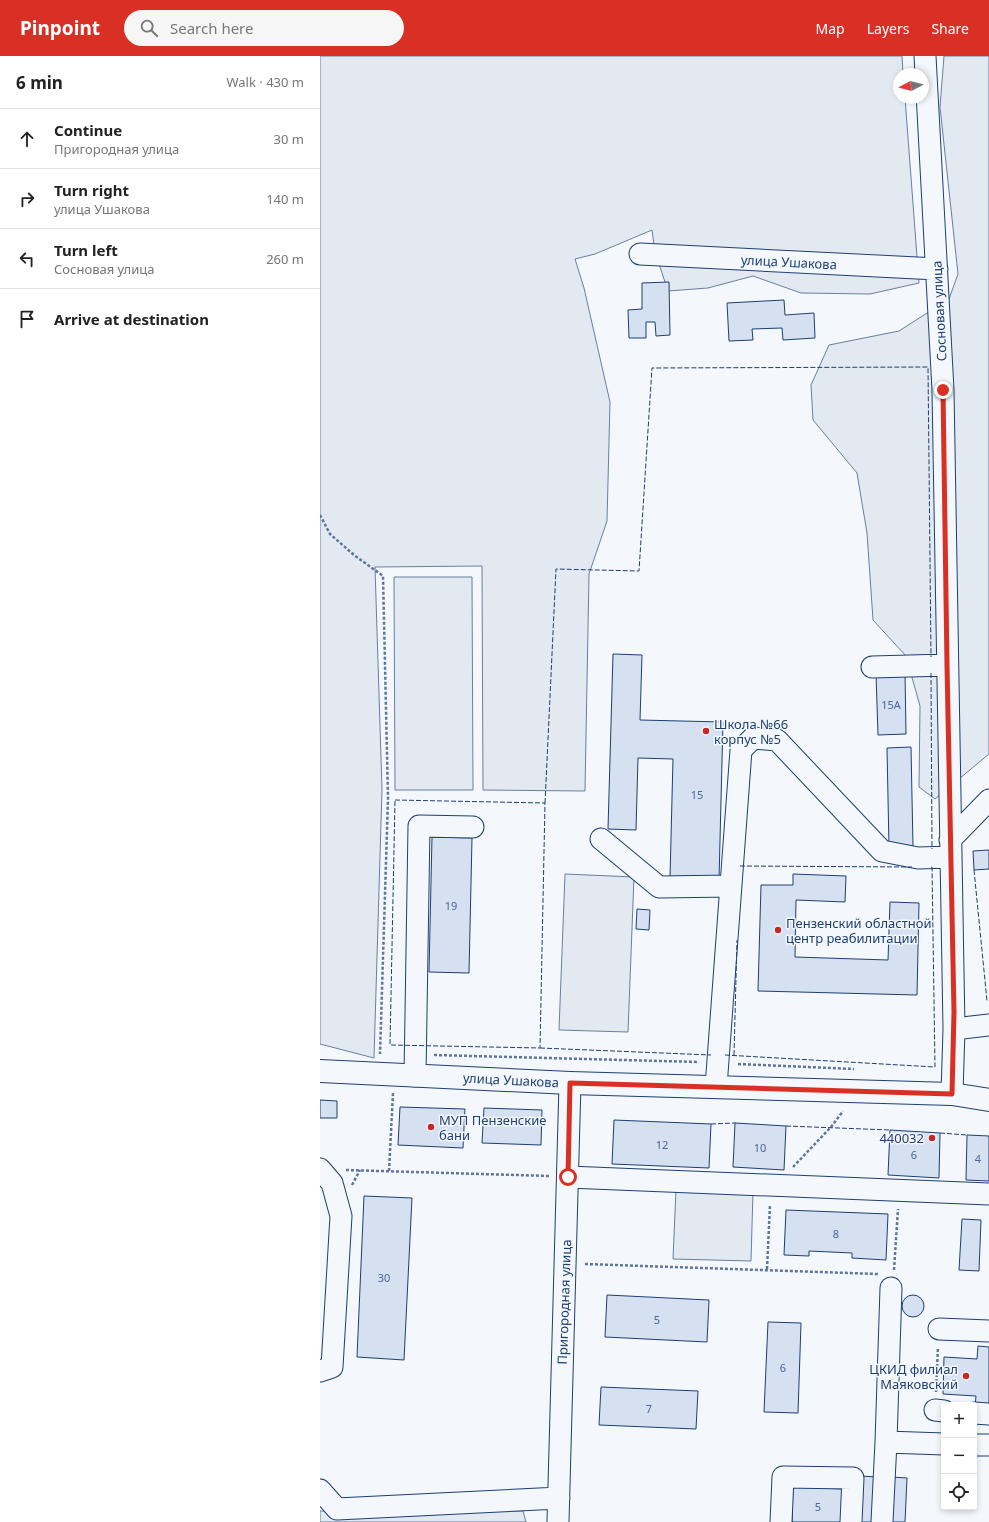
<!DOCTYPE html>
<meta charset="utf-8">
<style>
:root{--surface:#fff;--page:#f6f6f6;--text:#222;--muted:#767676;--line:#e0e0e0;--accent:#d93025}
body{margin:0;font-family:"Noto Sans",sans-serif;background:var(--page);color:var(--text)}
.controls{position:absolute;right:12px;bottom:12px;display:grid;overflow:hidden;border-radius:4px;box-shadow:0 2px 6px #0003}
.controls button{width:36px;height:36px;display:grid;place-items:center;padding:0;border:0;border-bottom:1px solid var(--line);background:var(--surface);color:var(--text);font:20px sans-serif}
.compass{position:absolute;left:573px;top:12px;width:36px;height:36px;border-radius:50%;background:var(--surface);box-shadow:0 2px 6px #0003;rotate:263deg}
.stop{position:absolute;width:12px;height:12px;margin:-9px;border:3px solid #d93025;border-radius:50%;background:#fff}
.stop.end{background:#d93025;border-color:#fff;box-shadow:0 1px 4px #0008}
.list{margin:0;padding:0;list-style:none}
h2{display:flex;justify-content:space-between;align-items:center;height:52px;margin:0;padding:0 16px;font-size:17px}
h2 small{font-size:13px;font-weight:400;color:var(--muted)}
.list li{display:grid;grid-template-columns:26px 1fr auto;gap:12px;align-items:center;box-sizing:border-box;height:60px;padding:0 16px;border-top:1px solid var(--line)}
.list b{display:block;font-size:15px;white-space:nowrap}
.list p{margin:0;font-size:13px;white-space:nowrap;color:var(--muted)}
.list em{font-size:13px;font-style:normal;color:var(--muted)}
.icon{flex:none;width:22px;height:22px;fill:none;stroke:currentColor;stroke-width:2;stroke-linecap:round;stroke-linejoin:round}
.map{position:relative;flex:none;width:669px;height:1466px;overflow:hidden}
header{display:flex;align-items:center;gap:24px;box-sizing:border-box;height:56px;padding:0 20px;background:var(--accent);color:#fff}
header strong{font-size:19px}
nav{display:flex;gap:22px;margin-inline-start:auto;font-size:14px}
.search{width:280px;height:36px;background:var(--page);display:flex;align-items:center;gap:10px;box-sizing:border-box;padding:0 14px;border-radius:22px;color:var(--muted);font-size:15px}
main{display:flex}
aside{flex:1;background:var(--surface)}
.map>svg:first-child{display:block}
.green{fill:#e3e9f0;stroke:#687fa3}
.building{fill:#d5e0f0;stroke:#1d3f73}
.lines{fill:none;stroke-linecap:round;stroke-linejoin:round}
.minor-casing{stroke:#1d3f73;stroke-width:23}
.major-casing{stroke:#1d3f73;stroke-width:24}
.path{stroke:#5e769c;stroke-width:2.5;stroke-dasharray:3 2;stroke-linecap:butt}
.minor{stroke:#f4f7fb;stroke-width:21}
.major{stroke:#f4f7fb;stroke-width:22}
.fence{stroke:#1d3f73;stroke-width:1;stroke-dasharray:5 2;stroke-linecap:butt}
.route{stroke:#d93025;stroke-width:5}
.poi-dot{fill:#c62828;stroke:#f4f7fb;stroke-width:1.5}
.labels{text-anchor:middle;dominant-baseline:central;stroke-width:3;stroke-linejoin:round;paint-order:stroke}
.number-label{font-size:11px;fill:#4b6792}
.street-label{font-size:13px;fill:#1d3f73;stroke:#f4f7fb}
.poi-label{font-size:13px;fill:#1d3f73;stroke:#f4f7fb;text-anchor:start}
</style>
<header>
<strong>Pinpoint</strong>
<div class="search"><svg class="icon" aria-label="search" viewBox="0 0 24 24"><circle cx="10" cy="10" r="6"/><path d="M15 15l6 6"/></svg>Search here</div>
<nav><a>Map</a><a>Layers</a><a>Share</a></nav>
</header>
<main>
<aside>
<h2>6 min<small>Walk · 430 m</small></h2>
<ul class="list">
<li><svg class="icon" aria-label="ahead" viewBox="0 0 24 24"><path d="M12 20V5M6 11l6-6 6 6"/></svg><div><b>Continue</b><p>Пригородная улица</p></div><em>30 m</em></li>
<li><svg class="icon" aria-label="right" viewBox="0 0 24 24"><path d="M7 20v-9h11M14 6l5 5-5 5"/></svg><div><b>Turn right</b><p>улица Ушакова</p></div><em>140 m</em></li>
<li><svg class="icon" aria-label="left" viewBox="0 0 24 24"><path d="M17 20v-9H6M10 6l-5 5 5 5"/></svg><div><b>Turn left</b><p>Сосновая улица</p></div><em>260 m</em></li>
<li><svg class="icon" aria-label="arrive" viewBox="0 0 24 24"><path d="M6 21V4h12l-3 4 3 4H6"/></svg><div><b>Arrive at destination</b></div></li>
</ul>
</aside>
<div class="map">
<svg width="669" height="1466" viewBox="0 0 669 1466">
<rect width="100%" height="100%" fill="#f4f7fb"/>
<path class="green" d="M 0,0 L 582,0 L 583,18 L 579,18 L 579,42 L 585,42 L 599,227 L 550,238 L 481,237 L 433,220 L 388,232 L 348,235 L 335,196 L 332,174 L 275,198 L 255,203 L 264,232 L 290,346 L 287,465 L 269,518 L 265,735 L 163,734 L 162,510 L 55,511 L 62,733 L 54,1002 L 0,988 Z
M 624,0 L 669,0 L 669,698 L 615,743 L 599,731 L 600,650 L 586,600 L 553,564 L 547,477 L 537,417 L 493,364 L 491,329 L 509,289 L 579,275 L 629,243 L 638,218 L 620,51 Z
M 74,521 L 152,521 L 153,734 L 75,734 Z
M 245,818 L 314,821 L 308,976 L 239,974 Z
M 356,1133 L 433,1135 L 431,1205 L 353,1203 Z
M 0,1455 L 203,1455 L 206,1466 L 0,1466 Z"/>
<path class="building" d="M 349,226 L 350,279 L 336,280 L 335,266 L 326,266 L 326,282 L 309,282 L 308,254 L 322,253 L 322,227 Z
M 464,244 L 465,259 L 494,257 L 495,282 L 463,284 L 462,272 L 432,273 L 433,284 L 409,285 L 407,247 Z
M 293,598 L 322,599 L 320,664 L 403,666 L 399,824 L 350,822 L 353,703 L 318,702 L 316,774 L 288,773 Z
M 585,617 L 586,678 L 558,679 L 556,618 Z
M 591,691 L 593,791 L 569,791 L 567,692 Z
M 112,781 L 152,782 L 149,917 L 109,916 Z
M 669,794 L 669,813 L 654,814 L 653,795 Z
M 473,818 L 526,820 L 525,846 L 476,844 L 475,901 L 568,904 L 570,846 L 599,847 L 597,939 L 438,935 L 441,829 L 473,829 Z
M 317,853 L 330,854 L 329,874 L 316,873 Z
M 0,1044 L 17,1045 L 17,1062 L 0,1062 Z
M 80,1051 L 145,1053 L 143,1092 L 78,1089 Z
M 164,1052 L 222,1054 L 221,1089 L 162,1087 Z
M 294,1064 L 391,1068 L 389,1112 L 292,1108 Z
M 415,1067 L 466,1070 L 464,1114 L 413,1111 Z
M 570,1074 L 620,1077 L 619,1122 L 568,1119 Z
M 647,1079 L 669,1080 L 669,1125 L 646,1124 Z
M 44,1140 L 92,1142 L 84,1304 L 37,1301 Z
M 466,1154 L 568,1158 L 566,1204 L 532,1202 L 532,1197 L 489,1195 L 489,1200 L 464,1199 Z
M 642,1163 L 661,1164 L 659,1215 L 639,1214 Z
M582 1250a11 11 0 1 1 22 0a11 11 0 1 1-22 0Z
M 287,1239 L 389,1244 L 387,1286 L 285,1281 Z
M 448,1266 L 481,1267 L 478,1357 L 444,1356 Z
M 658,1290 L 669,1291 L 669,1352 L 655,1351 L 656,1340 L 623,1338 L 624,1301 L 657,1303 Z
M 281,1331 L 378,1335 L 376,1373 L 279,1369 Z
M 541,1420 L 557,1421 L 555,1466 L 539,1466 Z
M 571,1421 L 587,1422 L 585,1466 L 569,1466 Z
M 473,1431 L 524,1433 L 523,1466 L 472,1466 Z"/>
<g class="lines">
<defs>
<path id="minor" d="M 605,0 L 623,334 L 634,973 L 632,1038
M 320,198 L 617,213
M 552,611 L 627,609
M 281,783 L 339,831 L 411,830
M 630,784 L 669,744
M 634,973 L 669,969
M 95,1020 L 99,770 L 153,771
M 396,1031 L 421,694 L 433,682 L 457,684 L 562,795 L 598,802 L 631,801
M 0,1113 L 12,1127 L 21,1160 L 12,1311 L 0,1315
M 248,1121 L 669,1138
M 619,1273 L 669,1275
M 615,1354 L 624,1355
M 654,1357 L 669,1358
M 566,1386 L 571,1232
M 654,1389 L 669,1389
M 0,1434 L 17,1453 L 239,1442
M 238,1466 L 250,1027
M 461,1466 L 463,1421 L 533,1422 L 531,1466
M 562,1466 L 566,1386 L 624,1388"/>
<path id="major" d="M 0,1015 L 250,1027 L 632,1038 L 669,1044"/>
</defs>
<use href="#minor" class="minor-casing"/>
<use href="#major" class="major-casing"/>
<path class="path" d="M 0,459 L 10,478 L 34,499 L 63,520 L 68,742 L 60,998
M 114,999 L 379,1006
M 418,1008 L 534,1013
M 473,1111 L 511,1071 L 523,1055
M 26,1114 L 229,1120
M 69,1115 L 73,1037
M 32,1129 L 40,1114
M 265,1208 L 558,1218
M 447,1213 L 450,1149
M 574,1214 L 578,1153
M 616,1336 L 618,1291"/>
<use href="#minor" class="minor"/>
<use href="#major" class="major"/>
<path class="fence" d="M 611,617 L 612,793
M 75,744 L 225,747 L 220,992 L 70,989 Z
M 225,747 L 236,513 L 319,515 L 332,312 L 608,311 L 611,601
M 420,810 L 592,811
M 654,814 L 667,945
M 220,992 L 391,999
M 405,999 L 615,1011 L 612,811 L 610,811
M 414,999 L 417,884
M 391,1068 L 415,1067
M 466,1070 L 570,1074
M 620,1077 L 647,1079"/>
</g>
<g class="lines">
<path class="route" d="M 248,1121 L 250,1027 L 632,1038 L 634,956 L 627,609 L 623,334"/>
</g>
<g class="poi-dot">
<circle cx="386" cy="675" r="4"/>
<circle cx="458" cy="874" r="4"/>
<circle cx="111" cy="1071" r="4"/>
<circle cx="612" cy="1082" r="4"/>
<circle cx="646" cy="1320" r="4"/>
</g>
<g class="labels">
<g class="number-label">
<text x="571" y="648">15А</text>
<text x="377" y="738">15</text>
<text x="131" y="849">19</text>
<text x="342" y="1088">12</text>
<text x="440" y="1091">10</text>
<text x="594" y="1098">6</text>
<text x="658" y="1102">4</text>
<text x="516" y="1177">8</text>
<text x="64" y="1221">30</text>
<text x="337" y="1263">5</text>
<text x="463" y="1311">6</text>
<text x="329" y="1352">7</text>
<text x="498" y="1450">5</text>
</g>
<g class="street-label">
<text transform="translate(469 206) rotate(3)">улица Ушакова</text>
<text transform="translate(619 255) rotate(-93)">Сосновая улица</text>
<text transform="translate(191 1024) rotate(3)">улица Ушакова</text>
<text transform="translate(244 1246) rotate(-88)">Пригородная улица</text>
</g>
<g class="poi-label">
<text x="394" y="668">Школа №66<tspan x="394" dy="15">корпус №5</tspan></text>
<text x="466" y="867">Пензенский областной<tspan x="466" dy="15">центр реабилитации</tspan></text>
<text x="119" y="1064">МУП Пензенские<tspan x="119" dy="15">бани</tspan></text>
<text x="604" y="1082" text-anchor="end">440032</text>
<text x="638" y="1313" text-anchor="end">ЦКИД филиал<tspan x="638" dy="15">Маяковский</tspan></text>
</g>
</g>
</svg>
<div class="controls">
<button>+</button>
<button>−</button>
<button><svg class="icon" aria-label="locate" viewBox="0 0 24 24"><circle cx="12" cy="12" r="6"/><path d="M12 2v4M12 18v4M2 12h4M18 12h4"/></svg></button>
</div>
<svg class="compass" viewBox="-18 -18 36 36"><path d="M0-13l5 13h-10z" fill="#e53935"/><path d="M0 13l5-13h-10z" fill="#767676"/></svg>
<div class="stop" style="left:248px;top:1121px"></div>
<div class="stop end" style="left:623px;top:334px"></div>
</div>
</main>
